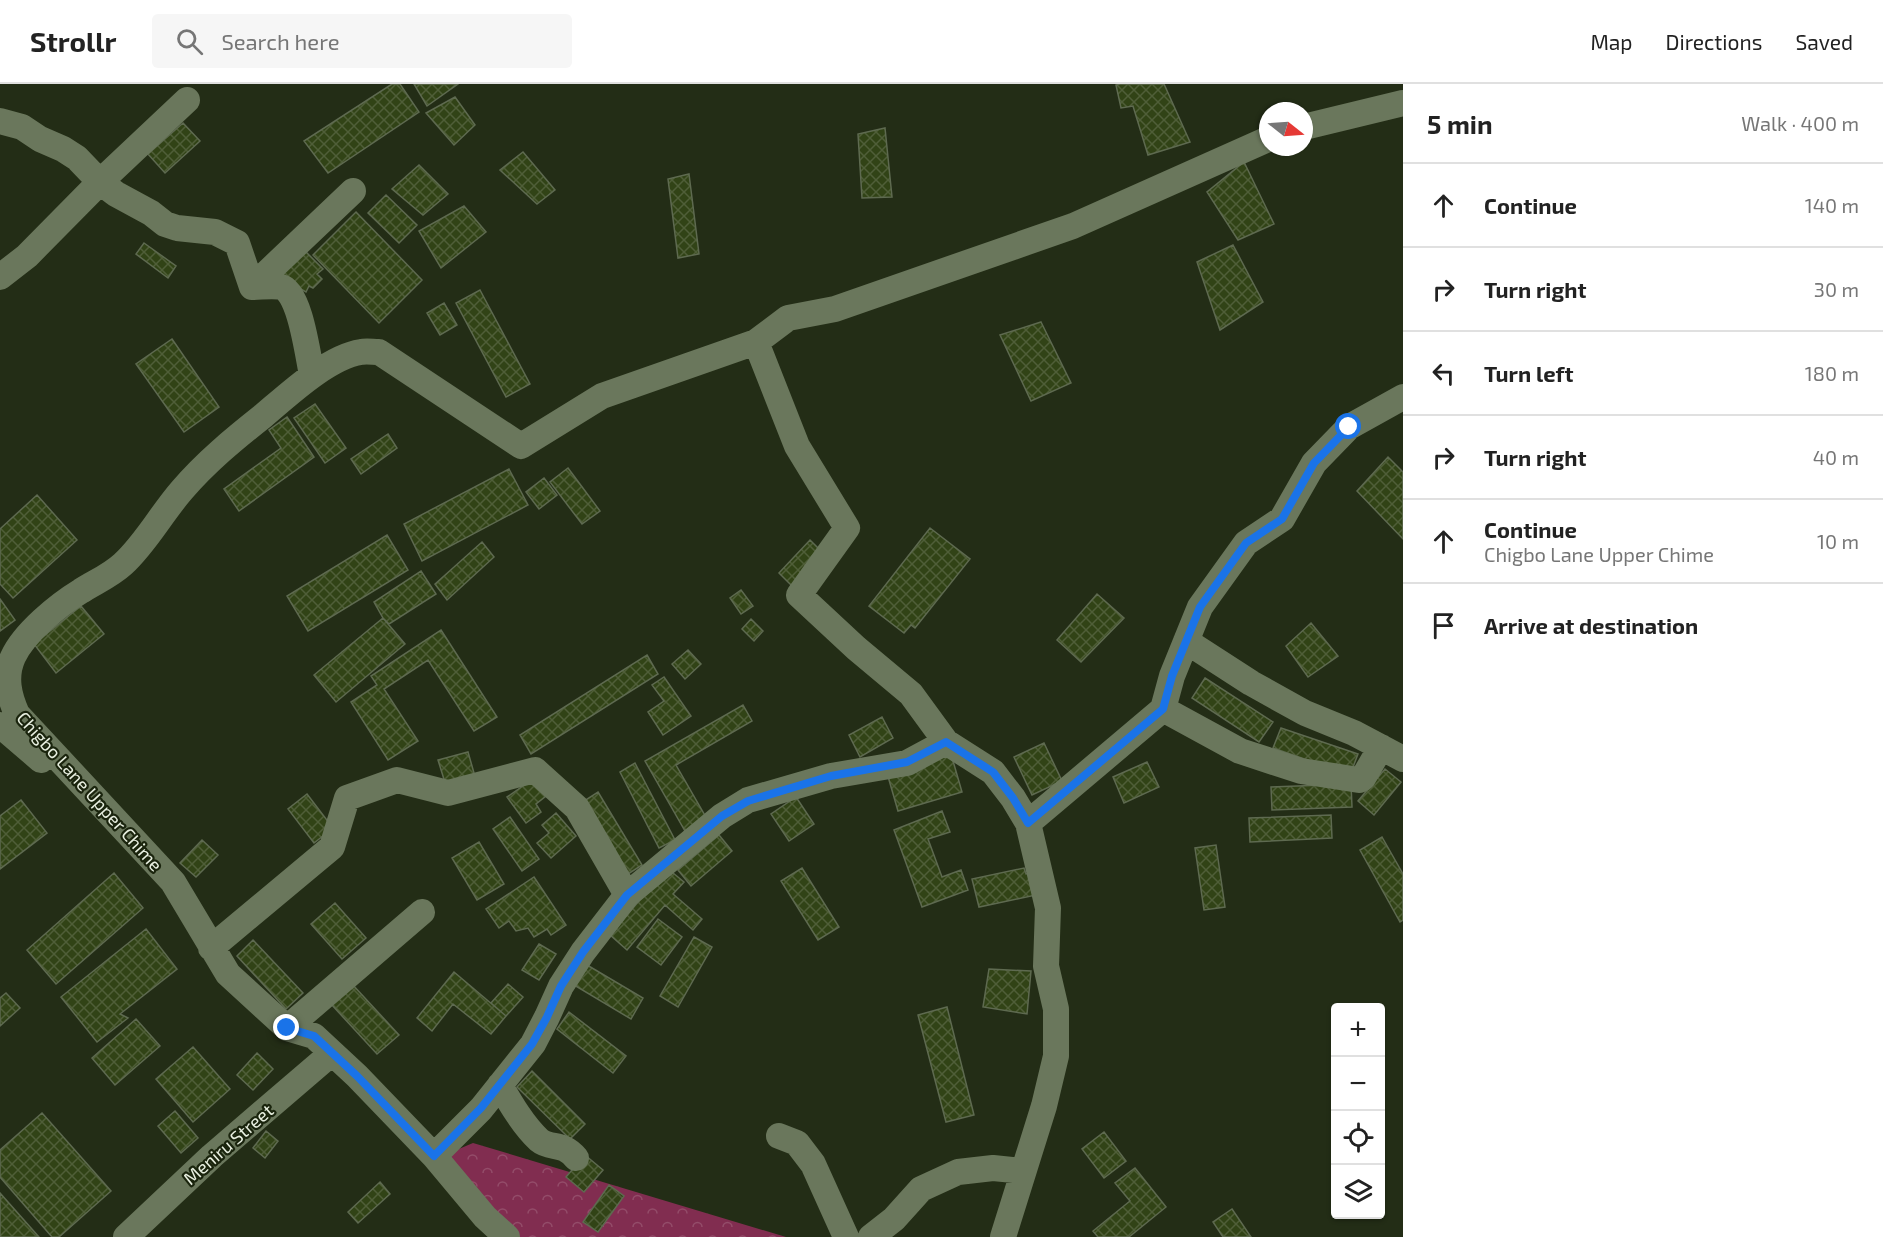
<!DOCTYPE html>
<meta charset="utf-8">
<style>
:root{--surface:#fff;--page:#f6f6f6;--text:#222;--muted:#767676;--line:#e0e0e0}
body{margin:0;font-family:"Exo 2",sans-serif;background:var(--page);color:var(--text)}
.controls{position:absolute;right:18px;bottom:18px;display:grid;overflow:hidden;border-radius:6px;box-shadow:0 2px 4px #0004}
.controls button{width:54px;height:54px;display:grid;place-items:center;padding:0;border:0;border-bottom:2px solid var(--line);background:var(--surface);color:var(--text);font:30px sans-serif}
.compass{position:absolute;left:1259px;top:18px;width:54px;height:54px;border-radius:50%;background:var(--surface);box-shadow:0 2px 4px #0004;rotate:107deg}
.stop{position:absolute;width:18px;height:18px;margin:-14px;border:4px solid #1a73e8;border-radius:50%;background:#fff}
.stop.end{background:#1a73e8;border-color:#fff;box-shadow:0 2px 6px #0008}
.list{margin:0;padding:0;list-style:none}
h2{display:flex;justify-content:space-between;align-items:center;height:78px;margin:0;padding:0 24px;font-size:26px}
h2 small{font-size:20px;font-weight:400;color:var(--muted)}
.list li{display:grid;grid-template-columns:39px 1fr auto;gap:18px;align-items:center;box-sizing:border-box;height:84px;padding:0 24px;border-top:2px solid var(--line)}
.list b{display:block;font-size:22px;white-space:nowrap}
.list p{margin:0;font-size:20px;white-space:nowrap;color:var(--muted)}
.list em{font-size:20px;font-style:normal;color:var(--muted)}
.icon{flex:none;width:33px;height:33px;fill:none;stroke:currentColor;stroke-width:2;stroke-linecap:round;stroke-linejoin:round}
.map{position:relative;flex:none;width:1403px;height:1153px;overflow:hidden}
header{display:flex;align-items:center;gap:36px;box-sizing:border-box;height:84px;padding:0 30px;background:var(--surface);border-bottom:2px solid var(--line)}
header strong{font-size:28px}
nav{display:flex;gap:33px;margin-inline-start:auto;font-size:21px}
.search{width:420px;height:54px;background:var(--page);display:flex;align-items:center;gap:15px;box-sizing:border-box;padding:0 21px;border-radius:6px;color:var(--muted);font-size:22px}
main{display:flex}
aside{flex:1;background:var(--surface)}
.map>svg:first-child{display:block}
.forest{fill:url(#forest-crowns)}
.building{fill:url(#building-cross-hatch);stroke:#5e6a50;stroke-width:1.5}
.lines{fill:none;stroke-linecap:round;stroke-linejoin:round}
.minor{stroke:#6a775c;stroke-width:26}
.route{stroke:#1a73e8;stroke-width:8}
.labels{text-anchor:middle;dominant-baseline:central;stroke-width:4.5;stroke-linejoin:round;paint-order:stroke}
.street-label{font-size:18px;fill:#e8efe0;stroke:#1a240d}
</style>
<header>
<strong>Strollr</strong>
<div class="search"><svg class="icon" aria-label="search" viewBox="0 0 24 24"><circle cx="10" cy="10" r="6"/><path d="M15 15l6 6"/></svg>Search here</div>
<nav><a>Map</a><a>Directions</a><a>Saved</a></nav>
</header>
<main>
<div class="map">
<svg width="1403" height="1153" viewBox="0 0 1403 1153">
<defs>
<pattern id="forest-crowns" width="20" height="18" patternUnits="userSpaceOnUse" patternTransform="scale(1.5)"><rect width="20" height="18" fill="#812d50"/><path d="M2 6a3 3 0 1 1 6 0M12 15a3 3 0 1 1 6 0" fill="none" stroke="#934c69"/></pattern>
<pattern id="building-cross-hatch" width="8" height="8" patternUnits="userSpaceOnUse" patternTransform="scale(1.5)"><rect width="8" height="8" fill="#314316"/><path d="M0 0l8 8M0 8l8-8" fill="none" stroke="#4f5e38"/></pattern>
</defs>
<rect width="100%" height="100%" fill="#232d16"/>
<path class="forest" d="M 473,1059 L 786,1153 L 518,1153 L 447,1070 Z"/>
<path class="building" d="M 392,0 L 400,0 L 419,28 L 328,89 L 304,57 Z
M 414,0 L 458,0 L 427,22 Z
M 1120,0 L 1164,0 L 1190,58 L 1148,71 L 1133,22 L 1121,24 L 1116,1 Z
M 455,13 L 475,41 L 454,61 L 426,29 Z
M 183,39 L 200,57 L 165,89 L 148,70 Z
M 885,44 L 892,113 L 862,114 L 858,50 Z
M 523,68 L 555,106 L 537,120 L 500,86 Z
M 1244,78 L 1274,140 L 1238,156 L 1207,108 Z
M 419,81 L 448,110 L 423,131 L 392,105 Z
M 689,90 L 699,170 L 678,174 L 668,95 Z
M 386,111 L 417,141 L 399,159 L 368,129 Z
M 464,122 L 486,148 L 441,184 L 419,147 Z
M 356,128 L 422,196 L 379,239 L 313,171 Z
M 144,159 L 176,182 L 168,194 L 136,170 Z
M 1233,161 L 1263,218 L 1220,246 L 1197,178 Z
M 305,167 L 323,185 L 317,190 L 322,195 L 313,204 L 309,202 L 306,208 L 279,193 Z
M 480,206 L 530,300 L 506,313 L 456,219 Z
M 444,219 L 457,241 L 440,251 L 427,229 Z
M 1041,238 L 1071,299 L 1031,317 L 1000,251 Z
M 172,255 L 219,323 L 184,348 L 136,280 Z
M 315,320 L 346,364 L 325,379 L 294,334 Z
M 287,333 L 314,373 L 239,427 L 224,405 L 281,364 L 269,346 Z
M 388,350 L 397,364 L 361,390 L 351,375 Z
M 1388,373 L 1403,388 L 1403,455 L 1357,407 Z
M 568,384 L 600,427 L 582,440 L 550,398 Z
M 509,385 L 528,421 L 422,477 L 404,440 Z
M 544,394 L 557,411 L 539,425 L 526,408 Z
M 37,411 L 77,456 L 13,514 L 0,500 L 0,445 Z
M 930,444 L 970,475 L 915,544 L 911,541 L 904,549 L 869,522 Z
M 387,451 L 408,486 L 308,547 L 287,512 Z
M 810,456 L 823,469 L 792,502 L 779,489 Z
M 482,458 L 494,473 L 447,516 L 435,500 Z
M 421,487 L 436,510 L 389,540 L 383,534 L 374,518 Z
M 741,506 L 753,522 L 741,530 L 730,514 Z
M 1097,510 L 1124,534 L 1081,578 L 1057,556 Z
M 0,515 L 15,536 L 0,547 Z
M 81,522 L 104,550 L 56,589 L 34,560 Z
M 383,534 L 405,560 L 336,618 L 314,591 Z
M 751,535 L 763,547 L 754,557 L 742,545 Z
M 1311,539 L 1338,572 L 1308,593 L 1286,562 Z
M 441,546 L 497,633 L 474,647 L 428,576 L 384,605 L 418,657 L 388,676 L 351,618 L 377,601 L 371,592 Z
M 688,566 L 701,580 L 685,595 L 672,580 Z
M 647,571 L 658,590 L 531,670 L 520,651 Z
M 664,593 L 691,632 L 663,651 L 648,628 L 664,617 L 652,601 Z
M 1205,594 L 1273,638 L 1259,658 L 1192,614 Z
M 743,621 L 752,637 L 676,681 L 707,735 L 685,747 L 645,677 Z
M 882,633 L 893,654 L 860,673 L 849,651 Z
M 1281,644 L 1358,670 L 1350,691 L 1273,664 Z
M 1044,659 L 1062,697 L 1032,711 L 1014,673 Z
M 468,668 L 476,696 L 447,705 L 438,676 Z
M 951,670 L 962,708 L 898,727 L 887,689 Z
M 1147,678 L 1159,703 L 1124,719 L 1113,693 Z
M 635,679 L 675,756 L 659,764 L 620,688 Z
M 1385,685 L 1401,698 L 1374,731 L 1358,717 Z
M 533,695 L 546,712 L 536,720 L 541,728 L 526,739 L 507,713 Z
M 1351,700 L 1352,723 L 1272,726 L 1271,703 Z
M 598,708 L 642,781 L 625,792 L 581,719 Z
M 307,710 L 333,744 L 314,759 L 288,725 Z
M 796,713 L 814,740 L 789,757 L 771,730 Z
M 21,716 L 47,749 L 0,785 L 0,732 Z
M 942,727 L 950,748 L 928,755 L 942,793 L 961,786 L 968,806 L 922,823 L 894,746 Z
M 556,729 L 576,752 L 551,774 L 537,759 L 549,749 L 542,741 Z
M 1331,731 L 1332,754 L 1250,758 L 1249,734 Z
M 510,733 L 539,775 L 522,787 L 493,745 Z
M 719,751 L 732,767 L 691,802 L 678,786 Z
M 1382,753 L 1403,790 L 1403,836 L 1400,838 L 1360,766 Z
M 202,756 L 218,771 L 196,793 L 180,779 Z
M 479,758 L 504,800 L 477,816 L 452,774 Z
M 1216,761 L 1225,823 L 1204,826 L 1195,764 Z
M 667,784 L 684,798 L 673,810 L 702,835 L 693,846 L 665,821 L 627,866 L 610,851 Z
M 802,784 L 839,843 L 818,856 L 781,797 Z
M 1024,784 L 1026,790 L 1031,789 L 1036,811 L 979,823 L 972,795 Z
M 114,789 L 143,824 L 56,900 L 27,866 Z
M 534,793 L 566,841 L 551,851 L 547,845 L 534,853 L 528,844 L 516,847 L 509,837 L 499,844 L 486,825 Z
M 335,819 L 366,854 L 342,875 L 311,840 Z
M 658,835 L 682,853 L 661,881 L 637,863 Z
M 146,845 L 177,885 L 120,930 L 128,934 L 97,958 L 61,913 Z
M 694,853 L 712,863 L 678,923 L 660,912 Z
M 253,856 L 303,909 L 286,925 L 237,872 Z
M 539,860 L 556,870 L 539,896 L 522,886 Z
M 587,881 L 643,914 L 631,935 L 574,901 Z
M 989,885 L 1031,887 L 1027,930 L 983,923 Z
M 454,888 L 506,932 L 491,950 L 453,920 L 432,947 L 417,934 Z
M 352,900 L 399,951 L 377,970 L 331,920 Z
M 508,900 L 523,913 L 506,932 L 491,919 Z
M 6,909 L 20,924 L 0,942 L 0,914 Z
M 947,923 L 974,1031 L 946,1038 L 918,931 Z
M 569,928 L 626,972 L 613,989 L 557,945 Z
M 136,935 L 160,962 L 115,1001 L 92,974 Z
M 193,963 L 230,1005 L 193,1038 L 156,995 Z
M 257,969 L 273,985 L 253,1006 L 237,991 Z
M 532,987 L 585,1040 L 570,1055 L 517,1003 Z
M 175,1027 L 198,1054 L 181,1069 L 158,1042 Z
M 42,1029 L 111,1107 L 59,1153 L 52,1153 L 0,1093 L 0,1066 Z
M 266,1047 L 278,1057 L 265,1074 L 253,1064 Z
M 1104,1048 L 1126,1077 L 1104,1094 L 1082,1065 Z
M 585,1071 L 603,1086 L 584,1108 L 566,1093 Z
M 1135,1084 L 1166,1123 L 1129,1153 L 1098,1153 L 1093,1147 L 1130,1117 L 1115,1099 Z
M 380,1098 L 390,1110 L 358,1139 L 348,1128 Z
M 609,1101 L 624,1112 L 598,1148 L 583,1138 Z
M 0,1109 L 39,1153 L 0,1153 Z
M 1232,1125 L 1251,1153 L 1223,1153 L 1213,1138 Z"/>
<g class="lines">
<path class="minor" d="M 0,37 L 22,43 L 40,55 L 63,65 L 77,74 L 100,98 L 116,110 L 151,129 L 165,140 L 177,144 L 215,148 L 237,159 L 252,203 C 261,203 273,201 281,203 C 300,207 308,273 312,291
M 1304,43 L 1403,19
M 0,193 L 27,172 L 100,98 L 187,16
M 252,203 L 353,107
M 756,258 L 788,234 L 835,225 L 1073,142 L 1268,55
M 1186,557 L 1251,599 L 1305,629 L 1354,649 L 1403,675
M 1163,625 L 1240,667 L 1301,687 L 1359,696 L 1363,694 L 1381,663
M 0,641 L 41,676
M 1028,739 L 1163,625 L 1172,592 L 1200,523 L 1246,459 L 1282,435 L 1314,379 L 1349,343 L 1403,313
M 211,864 L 332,763 L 347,714 L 397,696 L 448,709 L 535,686 L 577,724 L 627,811
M 287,944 L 422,828
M 500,1001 C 511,1020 523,1041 539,1056 C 551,1066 562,1057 576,1074
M 779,1052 L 797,1059 L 813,1080 L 846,1153
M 434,1072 L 481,1025 L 533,960 L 547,933 L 561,902 L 583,868 L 627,811 L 722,732 L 748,716 L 831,692 L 907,679 L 946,658
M 126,1153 L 212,1072 L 332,969
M 507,1153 L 485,1133 L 434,1072 L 357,992 L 314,952 L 287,944 L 228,890 L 173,798 L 17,630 C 9,612 4,593 13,573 C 24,549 58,521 81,507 C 95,498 110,492 123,480 C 146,459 161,430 182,406 C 206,378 234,355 263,332 C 288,311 328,273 361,268 C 366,267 373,268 379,268 L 521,362 L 602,312 L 756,258 L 797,362 L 847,444 L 799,511 L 856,564 L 911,610 L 946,658 L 993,688 L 1013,714 L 1028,739 L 1048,824 L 1046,882 L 1056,925 L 1056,972 L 1044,1022 L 1003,1153
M 871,1153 L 894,1135 L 921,1105 L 958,1088 L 993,1084 L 1023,1087"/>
</g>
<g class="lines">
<path class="route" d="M 287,944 L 314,952 L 357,992 L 434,1072 L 481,1024 L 532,960 L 547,933 L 561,902 L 583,868 L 627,811 L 722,732 L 748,717 L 831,692 L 907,678 L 946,658 L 993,688 L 1013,714 L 1028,739 L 1163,625 L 1172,592 L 1200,523 L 1246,459 L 1282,435 L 1314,379 L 1349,343"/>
</g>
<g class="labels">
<g class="street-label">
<text transform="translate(90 707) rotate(48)">Chigbo Lane Upper Chime</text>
<text transform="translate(228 1060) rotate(-41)">Meniru Street</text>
</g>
</g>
</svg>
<div class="controls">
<button>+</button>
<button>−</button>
<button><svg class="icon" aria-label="locate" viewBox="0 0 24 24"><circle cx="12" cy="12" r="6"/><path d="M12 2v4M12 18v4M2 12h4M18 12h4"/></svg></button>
<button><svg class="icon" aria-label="layers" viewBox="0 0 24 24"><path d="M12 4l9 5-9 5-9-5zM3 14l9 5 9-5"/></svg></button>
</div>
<svg class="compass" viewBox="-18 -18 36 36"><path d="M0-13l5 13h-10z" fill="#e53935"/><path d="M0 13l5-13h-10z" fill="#767676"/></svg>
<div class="stop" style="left:1349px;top:343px"></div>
<div class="stop end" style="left:287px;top:944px"></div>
</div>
<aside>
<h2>5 min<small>Walk · 400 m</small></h2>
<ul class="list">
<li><svg class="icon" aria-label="ahead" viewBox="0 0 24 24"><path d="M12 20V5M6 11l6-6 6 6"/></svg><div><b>Continue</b></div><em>140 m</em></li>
<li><svg class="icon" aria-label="right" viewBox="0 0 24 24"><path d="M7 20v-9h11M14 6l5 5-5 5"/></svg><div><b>Turn right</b></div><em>30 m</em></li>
<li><svg class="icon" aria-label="left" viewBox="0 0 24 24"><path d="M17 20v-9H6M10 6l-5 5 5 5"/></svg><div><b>Turn left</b></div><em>180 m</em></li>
<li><svg class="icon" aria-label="right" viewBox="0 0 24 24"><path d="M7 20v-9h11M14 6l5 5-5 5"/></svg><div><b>Turn right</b></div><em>40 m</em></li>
<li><svg class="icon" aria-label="ahead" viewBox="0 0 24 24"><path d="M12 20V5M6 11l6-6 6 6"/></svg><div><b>Continue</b><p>Chigbo Lane Upper Chime</p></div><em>10 m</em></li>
<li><svg class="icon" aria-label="arrive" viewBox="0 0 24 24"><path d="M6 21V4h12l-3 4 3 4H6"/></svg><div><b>Arrive at destination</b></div></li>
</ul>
</aside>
</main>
